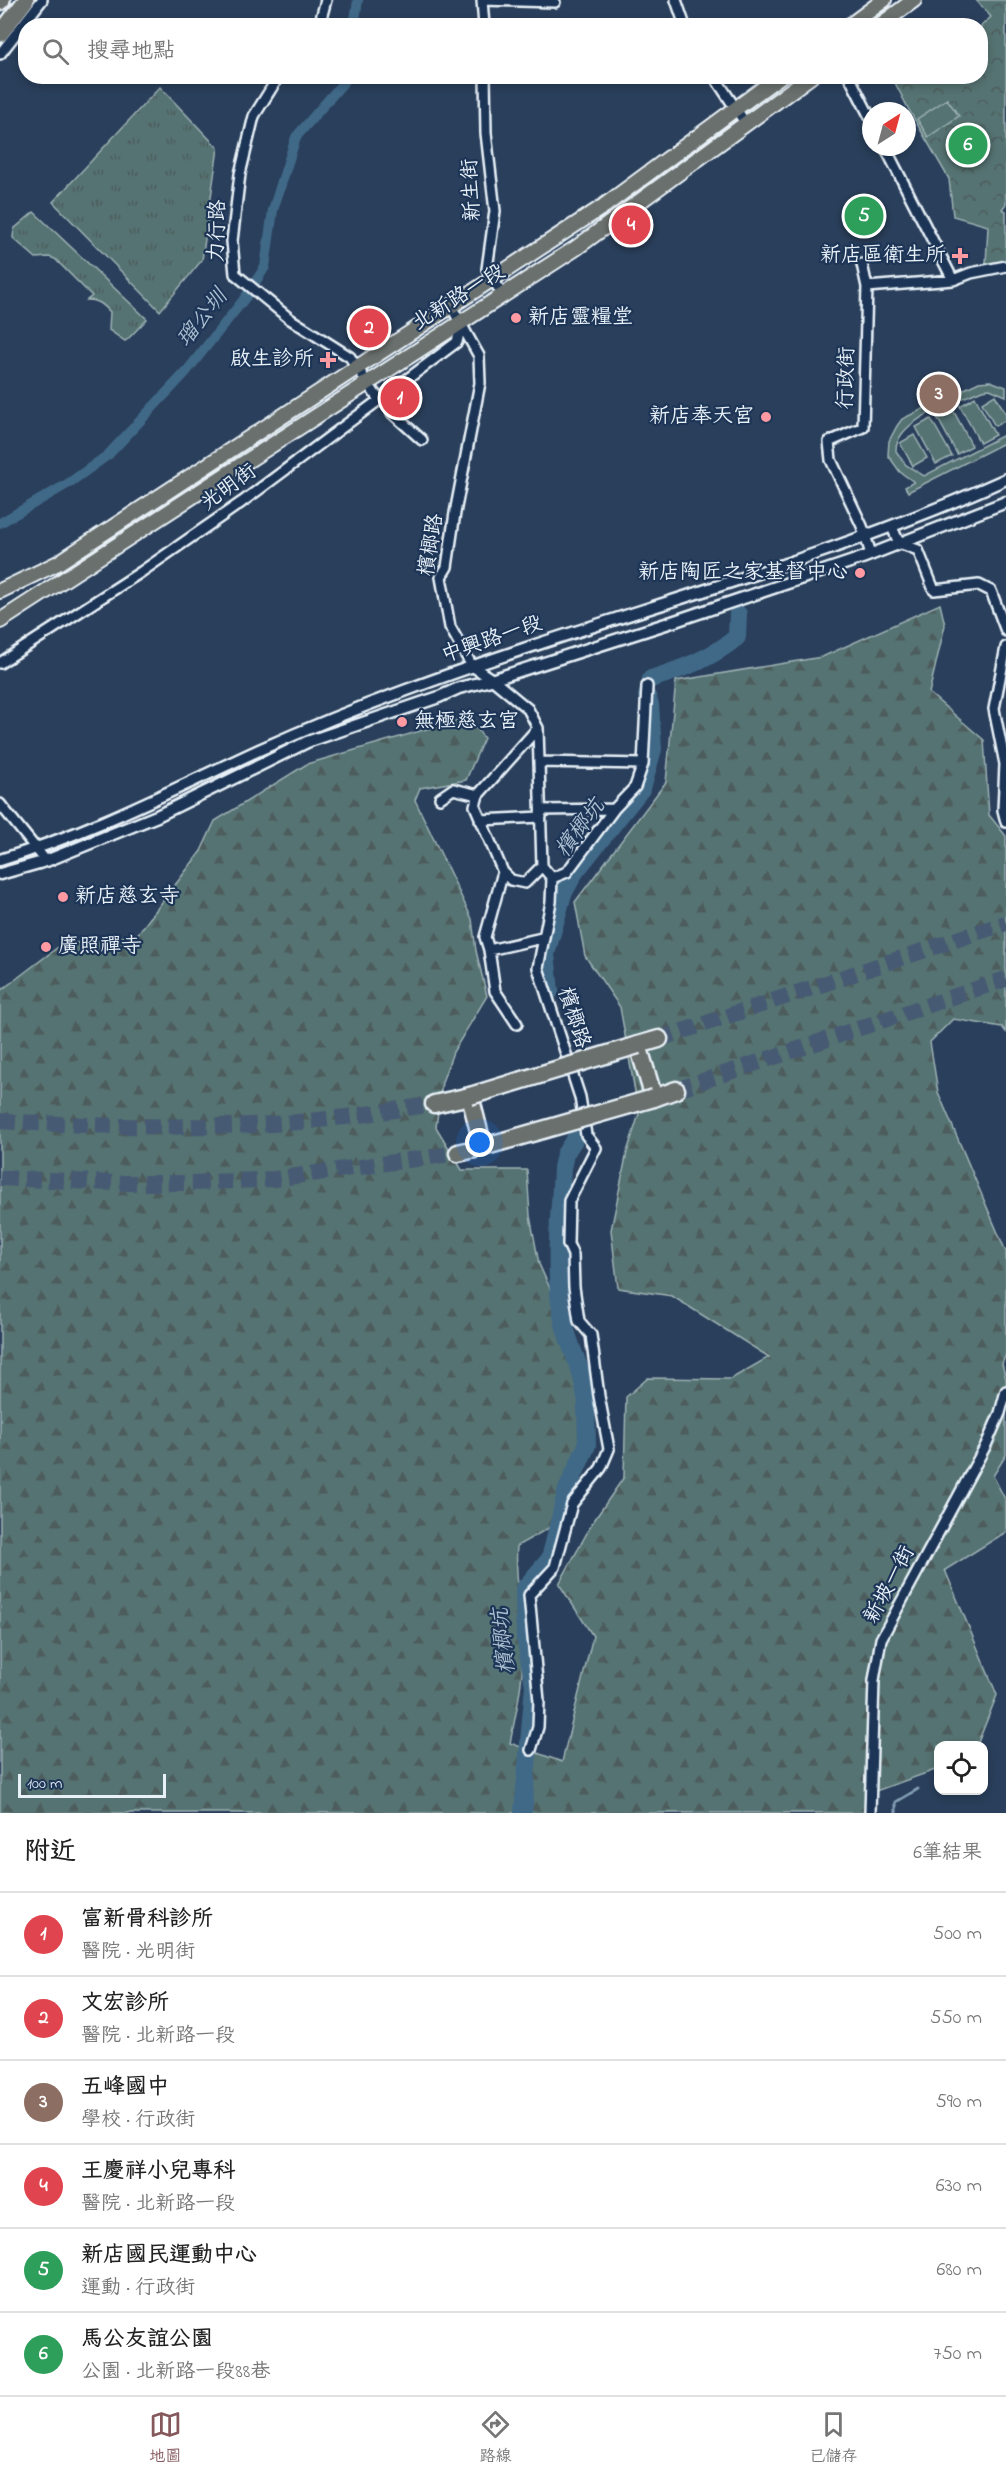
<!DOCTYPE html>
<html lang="zh-TW">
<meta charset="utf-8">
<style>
:root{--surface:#fff;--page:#f6f6f6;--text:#222;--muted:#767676;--line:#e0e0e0;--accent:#85585c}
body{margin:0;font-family:"Indie Flower","LXGW WenKai TC",sans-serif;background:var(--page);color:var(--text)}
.controls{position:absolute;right:18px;bottom:18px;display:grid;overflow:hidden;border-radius:12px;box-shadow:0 3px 9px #0003}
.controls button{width:54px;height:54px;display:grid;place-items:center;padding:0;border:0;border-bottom:2px solid var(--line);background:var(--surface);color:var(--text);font:30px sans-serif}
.compass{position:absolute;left:862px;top:102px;width:54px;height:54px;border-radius:50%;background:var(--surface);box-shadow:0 3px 9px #0003;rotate:36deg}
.scale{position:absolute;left:18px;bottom:15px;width:148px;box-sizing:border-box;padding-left:6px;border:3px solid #e8f1f8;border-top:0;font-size:16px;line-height:21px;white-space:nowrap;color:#e8f1f8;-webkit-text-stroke:4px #1d3557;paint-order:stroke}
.you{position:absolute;left:480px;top:1143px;width:21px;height:21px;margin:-15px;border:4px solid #fff;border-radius:50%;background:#1a73e8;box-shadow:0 0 0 9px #1a73e833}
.badge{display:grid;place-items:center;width:39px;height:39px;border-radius:50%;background:var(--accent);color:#fff;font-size:20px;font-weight:700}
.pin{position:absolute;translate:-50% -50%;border:3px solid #fff;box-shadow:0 2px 6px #0006}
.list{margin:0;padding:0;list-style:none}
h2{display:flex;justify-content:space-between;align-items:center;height:78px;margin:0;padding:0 24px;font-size:26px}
h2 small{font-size:20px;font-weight:400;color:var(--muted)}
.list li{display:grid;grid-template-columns:39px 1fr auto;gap:18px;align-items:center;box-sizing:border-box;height:84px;padding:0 24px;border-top:2px solid var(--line)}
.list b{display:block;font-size:22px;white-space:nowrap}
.list p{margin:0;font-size:20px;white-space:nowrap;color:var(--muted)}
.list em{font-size:20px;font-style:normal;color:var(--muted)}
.icon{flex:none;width:33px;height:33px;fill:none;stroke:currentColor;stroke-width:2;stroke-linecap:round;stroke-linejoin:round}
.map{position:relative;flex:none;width:1006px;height:1813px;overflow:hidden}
.search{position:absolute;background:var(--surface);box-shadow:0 3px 9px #0003;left:18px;right:18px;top:18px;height:66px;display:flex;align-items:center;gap:15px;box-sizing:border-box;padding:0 21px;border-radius:24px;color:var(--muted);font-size:22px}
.sheet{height:582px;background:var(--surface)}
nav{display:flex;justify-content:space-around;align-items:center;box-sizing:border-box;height:84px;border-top:2px solid var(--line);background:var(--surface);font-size:16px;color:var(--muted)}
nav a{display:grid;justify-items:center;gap:3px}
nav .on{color:var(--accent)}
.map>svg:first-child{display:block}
.grass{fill:url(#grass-tufts);stroke:#9eb2b5;stroke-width:1.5}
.forest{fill:url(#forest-firs);stroke:#9eb2b5;stroke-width:1.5}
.park{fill:url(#park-crowns);stroke:#9eb2b5;stroke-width:1.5}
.garden{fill:#557372;stroke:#9eb2b5;stroke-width:1.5}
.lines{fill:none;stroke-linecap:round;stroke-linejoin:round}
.stream{stroke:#839fb5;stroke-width:3}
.canal{stroke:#406988;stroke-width:10}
.river{stroke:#406988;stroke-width:18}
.motorway-tunnel{stroke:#465a73;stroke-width:16;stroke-dasharray:16 8;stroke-linecap:butt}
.minor-casing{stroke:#e8f1f8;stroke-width:14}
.tertiary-casing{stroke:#e8f1f8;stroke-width:15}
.primary-casing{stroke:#e8f1f8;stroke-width:18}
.trunk-casing{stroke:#e8f1f8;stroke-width:20}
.motorway-casing{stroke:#e8f1f8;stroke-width:21}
.minor{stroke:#1d3557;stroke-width:9}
.tertiary{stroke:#1d3557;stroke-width:10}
.primary{stroke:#6b706d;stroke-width:14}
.trunk{stroke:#6b706d;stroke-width:15}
.motorway{stroke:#6b706d;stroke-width:16}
.motorway-bridge-casing{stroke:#e8f1f8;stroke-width:21;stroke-linecap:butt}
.motorway-bridge{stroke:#6b706d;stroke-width:16}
.poi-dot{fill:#ff9aa2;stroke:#1d3557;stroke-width:2}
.labels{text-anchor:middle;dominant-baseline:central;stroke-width:4.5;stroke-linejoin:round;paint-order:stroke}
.street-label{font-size:21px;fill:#e8f1f8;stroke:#1d3557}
.poi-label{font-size:21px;fill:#e8f1f8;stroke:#1d3557;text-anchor:end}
.water-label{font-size:22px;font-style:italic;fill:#adc1d1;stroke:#1d3557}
</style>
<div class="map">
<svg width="1006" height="1813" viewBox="0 0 1006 1813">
<defs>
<pattern id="grass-tufts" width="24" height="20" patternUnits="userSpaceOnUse" patternTransform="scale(1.5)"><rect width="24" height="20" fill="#557372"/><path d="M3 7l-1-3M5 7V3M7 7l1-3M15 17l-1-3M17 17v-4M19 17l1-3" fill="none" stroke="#4d5b5c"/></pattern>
<pattern id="forest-firs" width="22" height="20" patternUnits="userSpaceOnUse" patternTransform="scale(1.5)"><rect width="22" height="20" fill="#557372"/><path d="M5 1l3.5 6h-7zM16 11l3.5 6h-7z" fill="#4d5b5c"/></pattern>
<pattern id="park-crowns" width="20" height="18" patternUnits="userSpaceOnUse" patternTransform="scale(1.5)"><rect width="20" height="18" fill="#557372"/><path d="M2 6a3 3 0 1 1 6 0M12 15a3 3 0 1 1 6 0" fill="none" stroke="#4d5b5c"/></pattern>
</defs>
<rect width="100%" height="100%" fill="#2a3f5b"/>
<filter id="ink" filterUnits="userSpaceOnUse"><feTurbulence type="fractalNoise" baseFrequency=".0167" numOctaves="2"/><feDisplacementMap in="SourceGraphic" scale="12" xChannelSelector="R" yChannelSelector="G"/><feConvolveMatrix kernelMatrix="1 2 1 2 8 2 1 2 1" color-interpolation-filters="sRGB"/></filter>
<g filter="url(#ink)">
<path class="grass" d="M 160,87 L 218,148 L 202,260 L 160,311 L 53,202 Z
M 34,212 L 147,319 L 128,339 L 125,341 L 109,330 L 110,312 C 103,304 98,300 87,300 L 92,296 L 55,259 L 49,257 L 36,258 L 13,238 L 14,229 Z"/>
<path class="forest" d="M 940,604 L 945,625 L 929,693 L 984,740 L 989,815 L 1006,836 L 1006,1032 L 1002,1027 L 953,1019 L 930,1042 L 938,1092 L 1006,1252 L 1006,1354 L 1002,1364 L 1006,1379 L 1006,1455 L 993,1476 L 1006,1501 L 1006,1532 L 945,1570 L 997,1695 L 977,1745 L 938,1746 L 938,1769 L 867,1794 L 868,1813 L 0,1813 L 0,991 L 61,945 L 137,935 L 201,851 L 215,821 L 307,764 L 468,717 L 484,738 L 466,780 L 420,788 L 415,800 L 472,919 L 476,951 L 487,996 L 453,1052 L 442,1082 L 436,1127 L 462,1170 L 527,1170 L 530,1216 L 539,1264 L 563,1317 L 594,1421 L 554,1525 L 517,1546 C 514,1582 524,1616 523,1652 C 523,1682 516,1714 510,1743 L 562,1762 L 593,1636 L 559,1584 L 593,1522 L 624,1477 L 626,1397 L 648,1378 L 731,1379 L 769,1357 L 672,1296 L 618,1288 L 611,1230 L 627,1152 L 639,1114 L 620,1007 L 585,956 L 575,902 L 666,782 L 676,681 L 822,657 Z"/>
<path class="park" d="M 976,0 L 1006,0 L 1006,204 L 1002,209 L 1006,211 L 1006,261 L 986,264 L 988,226 L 953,216 L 949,179 L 909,110 L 892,77 L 980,76 L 981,26 L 991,17 Z"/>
<path class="garden" d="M 947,99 L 959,116 L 928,137 L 917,119 Z
M 990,381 L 1006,387 L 1006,396 L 990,389 L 982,390 C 959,401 895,419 896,451 L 906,465 L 924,476 L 1006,434 L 1006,442 L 908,492 L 905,487 L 914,482 L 900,472 L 888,455 L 889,441 L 897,426 L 902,419 L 979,382 Z
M 995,395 L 1006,414 L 1006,420 L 995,426 L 982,403 Z
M 975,397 L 995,435 L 980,443 L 960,406 Z
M 952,408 L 972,446 L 957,454 L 937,417 Z
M 931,419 L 952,456 L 936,464 L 916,427 Z
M 914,435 L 927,458 L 913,466 L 900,443 Z"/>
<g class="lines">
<path class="stream" d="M 896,1813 L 896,1802 L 918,1789"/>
<path class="canal" d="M 354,26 L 358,0
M 0,523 L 69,483 L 108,455 L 186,372 L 245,298 L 265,267 L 273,210 L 296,137 L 349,76"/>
<path class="river" d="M 651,679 C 682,669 712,658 737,637 L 738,614
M 550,991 L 546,954 L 563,894 L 575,872 L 642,788 L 653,749 L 650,705 L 647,696
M 574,1140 L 565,1154 L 562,1168 C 560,1216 553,1267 562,1315 C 567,1344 583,1367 586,1398
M 523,1813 L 534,1685 L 525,1636 L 524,1589 L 550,1559 L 567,1490 L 587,1445 L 586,1407"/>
<path class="motorway-tunnel" d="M 659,1039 L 1006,923
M 676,1090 L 1006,979
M 0,1121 C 84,1126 168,1128 252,1125 C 313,1123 374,1113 434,1104
M 0,1178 L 116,1183 L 192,1183 L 275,1179 L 458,1153"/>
<defs>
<path id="minor" d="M 482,0 L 555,2
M 482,0 L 484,26
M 676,0 L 685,26
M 319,26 L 326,0
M 0,54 L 42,0
M 279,76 L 254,116 L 240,174 L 232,241 L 235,274 L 290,319 L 350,357 L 379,400
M 485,76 L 486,133 L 495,211 L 487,269 L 503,296
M 714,76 L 746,124
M 849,76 L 871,119
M 885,147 L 953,280
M 862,264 L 867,287 L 863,427 L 829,442 L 831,460 L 862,526 L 871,554
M 867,287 L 953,280 L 971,273 L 1006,266
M 451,306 L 479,356 L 480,383 L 455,513 L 447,567 L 441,577 L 450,627 L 472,666 L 493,680 L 528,709 L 538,728 L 542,866 L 552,878 L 551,902 L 538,968 L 580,1097 L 586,1135 L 596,1148 L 569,1201 L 568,1244 L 573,1255 L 574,1287 L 579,1321 L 591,1335 L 599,1396 L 609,1449 L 601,1468 L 572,1504 L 555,1567 L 529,1595 L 539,1701 L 538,1727 L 531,1750
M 392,413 L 422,440
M 892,527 L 899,543 L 918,550 L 934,590 L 979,585 L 991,591 L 1006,631
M 1006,647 L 994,709 L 1005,764 L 1003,810 L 1006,822
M 0,663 L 141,572 L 242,502 L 457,342 L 461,324
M 540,762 L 643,764
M 440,798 L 453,789 L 478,795
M 0,804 L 46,861
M 541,810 L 614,809
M 480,820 L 541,817
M 503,872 L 511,880 L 525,883 L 542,866
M 552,878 L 567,872 L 614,809 L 635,787 L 643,764 L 647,686
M 489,950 L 485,937 L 503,872 L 475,806 L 478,795 L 538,728
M 517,1024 L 495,991 L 489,950 L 542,938
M 870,1813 L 874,1680 L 881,1639 L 986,1445 L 1000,1413 L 1006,1391"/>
<path id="tertiary" d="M 0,860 C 90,833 174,789 259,750 C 306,729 355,709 404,691 C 604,616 811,567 1006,479
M 0,874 L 46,861 L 157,816 L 307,742 L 439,697 L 459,688 L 491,680 L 672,622 L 862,558 L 1006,502"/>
<path id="primary" d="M 849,26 L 884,0
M 879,26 L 914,0
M 0,591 L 58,563 L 604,206 L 780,76
M 0,621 L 576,248 L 811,76"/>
<path id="trunk" d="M 0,2 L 2,0
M 0,34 L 26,0"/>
<path id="motorway" d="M 659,1039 L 638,1045 L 654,1098 L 676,1090
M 434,1104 L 470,1096 L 483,1147 L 458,1153"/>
</defs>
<use href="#minor" class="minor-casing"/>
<use href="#tertiary" class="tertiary-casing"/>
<use href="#primary" class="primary-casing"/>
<use href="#trunk" class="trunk-casing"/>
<use href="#motorway" class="motorway-casing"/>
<use href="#minor" class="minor"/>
<use href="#tertiary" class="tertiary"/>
<use href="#primary" class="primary"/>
<use href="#trunk" class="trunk"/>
<use href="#motorway" class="motorway"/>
<defs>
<path id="motorway-bridge" d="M 470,1096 L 638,1045
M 483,1147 L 654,1098"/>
</defs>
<use href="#motorway-bridge" class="motorway-bridge-casing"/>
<use href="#motorway-bridge" class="motorway-bridge"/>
</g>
</g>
<g class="poi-dot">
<path d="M957 247h6v6h6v6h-6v6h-6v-6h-6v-6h6z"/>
<circle cx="516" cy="318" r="6"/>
<path d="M325 351h6v6h6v6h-6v6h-6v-6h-6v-6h6z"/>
<circle cx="766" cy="417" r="6"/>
<circle cx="860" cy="573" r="6"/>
<circle cx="402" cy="722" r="6"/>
<circle cx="63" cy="897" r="6"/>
<circle cx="46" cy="947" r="6"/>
</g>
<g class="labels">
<g class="street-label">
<text transform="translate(472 190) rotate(-93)">新生街</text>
<text transform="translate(218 231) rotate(-88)">力行路</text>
<text transform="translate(459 298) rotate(-32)">北新路一段</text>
<text transform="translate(847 378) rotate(-88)">行政街</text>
<text transform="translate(229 488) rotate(-36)">光明街</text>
<text transform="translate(432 545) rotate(-81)">檳榔路</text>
<text transform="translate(492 640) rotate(-19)">中興路一段</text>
<text transform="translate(573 1018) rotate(72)">檳榔路</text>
<text transform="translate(890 1585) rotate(-62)">新坡一街</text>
</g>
<g class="poi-label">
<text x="946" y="256">新店區衛生所</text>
<text x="528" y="318" text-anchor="start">新店靈糧堂</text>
<text x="314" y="360">啟生診所</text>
<text x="754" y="417">新店奉天宮</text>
<text x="848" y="573">新店陶匠之家基督中心</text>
<text x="414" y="722" text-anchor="start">無極慈玄宮</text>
<text x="75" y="897" text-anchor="start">新店慈玄寺</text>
<text x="58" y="947" text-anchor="start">廣照禪寺</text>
</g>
<g class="water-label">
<text transform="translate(203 319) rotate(-52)">瑠公圳</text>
<text transform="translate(581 829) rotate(-53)">檳榔坑</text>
<text transform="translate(505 1641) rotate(-96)">檳榔坑</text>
</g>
</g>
</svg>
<div class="controls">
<button><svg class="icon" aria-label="locate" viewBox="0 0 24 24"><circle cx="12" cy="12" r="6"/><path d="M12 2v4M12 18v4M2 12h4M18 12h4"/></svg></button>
</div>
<svg class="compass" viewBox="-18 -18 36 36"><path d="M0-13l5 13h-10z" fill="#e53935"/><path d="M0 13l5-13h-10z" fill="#767676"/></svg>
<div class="scale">100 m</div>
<div class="you"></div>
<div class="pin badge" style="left:400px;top:398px;background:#e0444e">1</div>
<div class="pin badge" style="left:369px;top:328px;background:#e0444e">2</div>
<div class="pin badge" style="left:939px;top:394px;background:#8d6e63">3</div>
<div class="pin badge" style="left:631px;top:225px;background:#e0444e">4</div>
<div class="pin badge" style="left:864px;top:216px;background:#2e9e5b">5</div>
<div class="pin badge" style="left:968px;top:145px;background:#2e9e5b">6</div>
<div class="search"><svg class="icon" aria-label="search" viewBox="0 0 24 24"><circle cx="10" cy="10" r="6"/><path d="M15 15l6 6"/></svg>搜尋地點</div>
</div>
<section class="sheet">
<h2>附近<small>6筆結果</small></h2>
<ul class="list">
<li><span class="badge" style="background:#e0444e">1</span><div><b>富新骨科診所</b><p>醫院 · 光明街</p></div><em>500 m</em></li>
<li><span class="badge" style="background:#e0444e">2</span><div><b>文宏診所</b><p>醫院 · 北新路一段</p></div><em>550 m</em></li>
<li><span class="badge" style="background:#8d6e63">3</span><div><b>五峰國中</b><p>學校 · 行政街</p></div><em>590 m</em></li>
<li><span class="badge" style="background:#e0444e">4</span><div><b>王慶祥小兒專科</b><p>醫院 · 北新路一段</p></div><em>630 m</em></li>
<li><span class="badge" style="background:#2e9e5b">5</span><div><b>新店國民運動中心</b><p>運動 · 行政街</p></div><em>680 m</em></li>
<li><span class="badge" style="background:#2e9e5b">6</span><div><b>馬公友誼公園</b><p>公園 · 北新路一段88巷</p></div><em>750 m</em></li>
</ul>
</section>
<nav>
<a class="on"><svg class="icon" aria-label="map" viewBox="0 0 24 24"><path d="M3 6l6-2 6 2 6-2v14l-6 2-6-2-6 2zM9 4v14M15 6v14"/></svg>地圖</a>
<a><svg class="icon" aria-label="directions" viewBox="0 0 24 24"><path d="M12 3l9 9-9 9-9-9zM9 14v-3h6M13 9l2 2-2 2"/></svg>路線</a>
<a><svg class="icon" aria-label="saved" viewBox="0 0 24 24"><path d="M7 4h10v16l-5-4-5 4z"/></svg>已儲存</a>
</nav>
